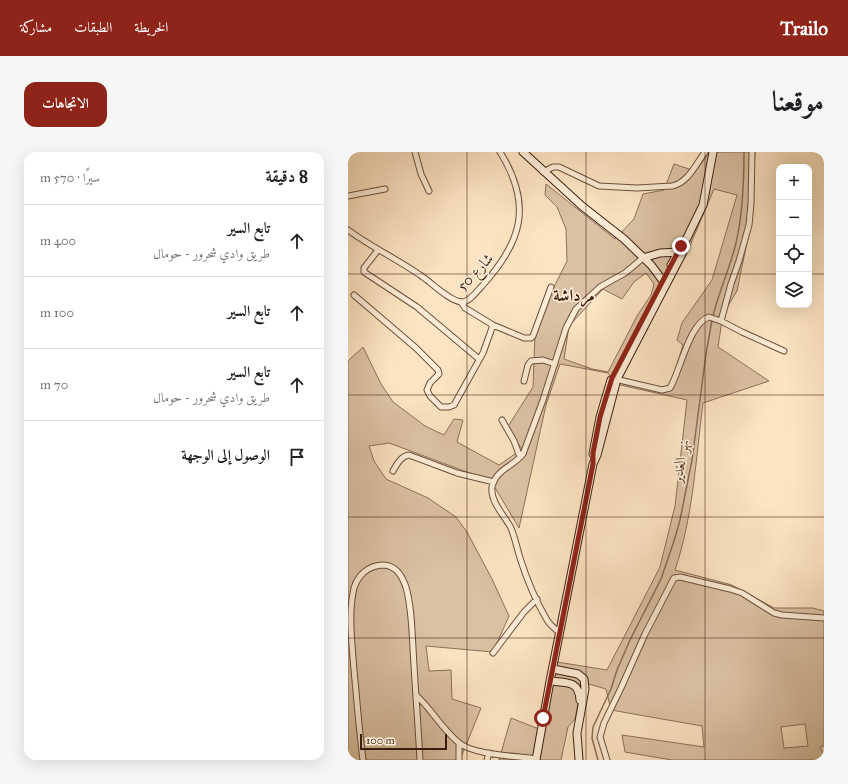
<!DOCTYPE html>
<html lang="ar">
<meta charset="utf-8">
<style>
:root{--surface:#fff;--page:#f6f6f6;--text:#202124;--muted:#757577;--line:#e0e0e0;--accent:#8f2418}
body{margin:0;font-family:"IM FELL Great Primer",Amiri,serif;background:var(--page);color:var(--text);direction:rtl}
.controls{position:absolute;right:12px;top:12px;display:grid;overflow:hidden;border-radius:8px;box-shadow:0 4px 16px #0002}
.controls button{width:36px;height:36px;display:grid;place-items:center;padding:0;border:0;border-bottom:1px solid var(--line);background:var(--surface);color:var(--text);font:20px sans-serif}
.scale{position:absolute;left:12px;bottom:10px;width:87px;box-sizing:border-box;padding-left:4px;border:2px solid #3c1e0f;border-top:0;font-size:11px;line-height:14px;white-space:nowrap;color:#3c1e0f;-webkit-text-stroke:3px #fdedd7;paint-order:stroke}
.stop{position:absolute;width:12px;height:12px;margin:-9px;border:3px solid #8f2418;border-radius:50%;background:#fff}
.stop.end{background:#8f2418;border-color:#fff;box-shadow:0 1px 4px #0008}
.list{margin:0;padding:0;list-style:none}
h2{display:flex;justify-content:space-between;align-items:center;height:52px;margin:0;padding:0 16px;font-size:17px}
h2 small{font-size:13px;font-weight:400;color:var(--muted)}
.list li{display:grid;grid-template-columns:26px 1fr auto;gap:12px;align-items:center;box-sizing:border-box;height:72px;padding:0 16px;border-top:1px solid var(--line)}
.list b{display:block;font-size:15px;white-space:nowrap}
.list p{margin:0;font-size:13px;white-space:nowrap;color:var(--muted)}
.list em{font-size:13px;font-style:normal;color:var(--muted)}
.icon{flex:none;width:22px;height:22px;fill:none;stroke:currentColor;stroke-width:2;stroke-linecap:round;stroke-linejoin:round}
.map{position:relative;flex:none;width:476px;height:608px;overflow:hidden;direction:ltr;border-radius:12px}
header{display:flex;align-items:center;gap:24px;box-sizing:border-box;height:56px;padding:0 20px;background:var(--accent);color:#fff}
header strong{font-size:19px}
nav{display:flex;gap:22px;margin-inline-start:auto;font-size:14px}
.intro{display:flex;align-items:center;justify-content:space-between;box-sizing:border-box;height:96px;padding:0 24px}
h1{margin:0;font-size:28px}
.button{padding:10px 18px;border-radius:12px;background:var(--accent);color:#fff;font-size:14px;font-weight:700}
main{display:flex;gap:24px;padding:0 24px}
aside{flex:1;background:var(--surface);border-radius:12px;box-shadow:0 4px 16px #0002}
.map>svg:first-child{display:block}
.green{fill:#dbc2a4;stroke:#8c705a;fill-rule:evenodd}
.lines{fill:none;stroke-linecap:round;stroke-linejoin:round}
.stream{stroke:#886d56;stroke-width:1.5}
.street-casing{stroke:#6c503c;stroke-width:7}
.secondary-casing{stroke:#3c1e0f;stroke-width:9}
.street{stroke:#fdedd7;stroke-width:5}
.secondary{stroke:#fdedd7;stroke-width:7}
.route{stroke:#8f2418;stroke-width:5}
.grid{fill:none;stroke:#3c1e0f;stroke-width:1;stroke-opacity:0.55}
.labels{text-anchor:middle;dominant-baseline:central;stroke-width:3;stroke-linejoin:round;paint-order:stroke}
.street-label{font-size:15px;fill:#3c1e0f;stroke:#fdedd7}
.water-label{font-size:16px;font-style:italic;fill:#684c38;stroke:#fdedd7}
.quarter-label{font-size:17px;font-weight:bold;fill:#3c1e0f;stroke:#fdedd7}
</style>
<header>
<strong>Trailo</strong>
<nav><a>الخريطة</a><a>الطبقات</a><a>مشاركة</a></nav>
</header>
<div class="intro"><h1>موقعنا</h1><a class="button">الاتجاهات</a></div>
<main>
<div class="map">
<svg width="476" height="608" viewBox="0 0 476 608">
<rect width="100%" height="100%" fill="#fce4c2"/>
<filter id="stains"><feTurbulence type="fractalNoise" baseFrequency=".005" numOctaves="4"/><feColorMatrix values="0 0 0 0 .2 0 0 0 0 .09 0 0 0 0 .02 0 0 0 .5 -.17"/></filter>
<radialGradient id="worn" r=".72"><stop offset=".6" stop-color="#630" stop-opacity="0"/><stop offset="1" stop-color="#630" stop-opacity=".3"/></radialGradient>
<path class="green" d="M 362,0 L 407,0 L 403,71 L 389,139 L 375,162 L 370,195 L 421,229 L 355,251 C 348,306 345,365 327,418 L 384,433 L 426,456 L 465,456 L 476,459 L 476,594 L 472,595 L 476,603 L 476,608 L 324,608 L 277,600 L 274,583 L 356,595 L 354,574 L 263,558 L 258,537 L 234,530 L 227,567 L 220,575 L 213,608 L 151,608 L 163,566 L 191,577 L 209,510 L 259,518 L 312,415 L 327,354 L 339,248 L 268,232 L 260,221 L 212,212 L 198,253 L 171,376 L 143,329 L 41,291 L 21,294 L 26,309 L 38,327 L 80,346 L 108,365 L 119,380 L 144,427 L 161,464 L 145,500 L 78,494 L 81,519 L 103,518 L 104,547 L 133,556 L 112,608 L 0,608 L 0,209 L 15,195 L 33,232 L 45,250 L 77,274 L 96,283 L 106,267 L 115,268 L 109,290 L 151,313 L 174,297 L 159,276 L 185,235 L 187,182 L 201,145 L 219,109 L 218,77 L 209,55 L 197,43 L 198,32 L 267,87 L 286,67 L 295,42 L 316,38 L 326,12 L 347,19 ZM 366,37 L 389,43 L 364,128 L 334,171 L 329,188 L 335,193 L 324,229 L 317,237 L 272,225 L 338,103 ZM 298,121 L 306,132 L 303,143 L 289,164 L 260,220 L 244,217 L 216,207 L 221,174 L 255,137 L 274,147 L 286,130 ZM 457,572 L 460,594 L 436,596 L 433,575 Z"/>
<g class="lines">
<path class="stream" d="M 365,164 C 371,139 382,116 388,91 C 395,61 396,31 396,0
M 250,608 L 244,586 L 245,575 L 263,537 L 269,518 L 282,488 L 313,427 L 326,389 L 332,368 L 344,308 L 358,202 L 364,168"/>
<defs>
<path id="street" d="M 67,0 L 73,22 L 81,39
M 195,20 L 205,15 L 211,15 L 251,34 L 289,36 L 324,34 C 340,31 348,12 357,0
M 0,44 L 37,37
M 0,78 C 23,95 49,107 72,123 C 83,130 100,148 113,150 C 121,151 129,139 134,134 C 174,90 185,53 152,0
M 30,98 L 16,116 L 16,120 L 69,155 L 131,207
M 6,143 L 68,196 L 90,218 L 91,222 L 82,231 L 79,238 L 82,244 L 93,255 L 101,255 L 106,253 L 135,201 L 145,173 L 117,156 L 113,150
M 373,169 L 383,132 L 391,109 L 401,73 L 403,52 L 404,0
M 145,173 L 176,186 L 183,186 L 185,184 L 203,135
M 267,227 L 314,238 L 322,236 C 332,220 341,171 361,165 L 373,169 L 394,180 L 436,199
M 176,229 L 180,213 L 183,209 L 195,208 L 207,212
M 154,268 L 166,289 L 172,305
M 45,319 C 49,312 53,304 61,303 L 109,321 L 146,330
M 212,481 C 207,477 202,473 199,468 C 189,451 178,425 172,406 C 169,396 167,386 163,376 C 157,364 142,350 144,335 C 147,318 166,314 175,302 L 195,248 L 218,176 L 228,157 L 252,135 L 277,121 L 295,106
M 145,501 L 176,460 L 189,447
M 69,544 C 84,558 94,577 110,590 C 124,603 168,604 188,607
M 111,591 L 111,608
M 15,608 C 11,578 9,548 6,518 C 4,492 0,461 6,436 C 10,423 20,414 34,413 C 44,413 51,419 55,428 C 63,442 64,479 65,496 C 67,534 70,571 72,608
M 139,608 L 141,601
M 259,608 L 252,585 L 256,571 L 273,536 L 297,482 L 326,426 L 332,425 L 382,437 L 394,441 L 426,461 L 434,463 L 476,466"/>
<path id="secondary" d="M 175,0 L 234,54 L 276,87 L 303,113 L 315,129
M 295,106 L 312,101 L 332,100
M 323,113 L 335,92
M 245,302 L 252,265 L 263,228
M 205,517 L 230,522 L 236,527 L 237,537 L 229,581 L 231,608
M 202,529 C 218,531 231,528 232,548
M 188,608 L 202,529 L 245,312 L 249,303 L 269,227 L 334,102 L 337,90 L 355,53 L 365,0"/>
</defs>
<use href="#street" class="street-casing"/>
<use href="#secondary" class="secondary-casing"/>
<use href="#street" class="street"/>
<use href="#secondary" class="secondary"/>
</g>
<g class="lines">
<path class="route" d="M 195,566 L 245,312 L 245,301 L 252,265 L 264,226 L 333,94"/>
</g>
<path class="grid" d="M 119,0 L 119,608M 238,0 L 238,608M 357,0 L 357,608M 0,122 L 431,122M 461,122 L 476,122M 0,243 L 476,243M 0,365 L 476,365M 0,486 L 476,486"/>
<g class="labels">
<g class="street-label">
<text transform="translate(127 120) rotate(-47)">شارع 50</text>
</g>
<g class="water-label">
<text transform="translate(332 309) rotate(-80)">نهر الغدير</text>
</g>
<g class="quarter-label">
<text x="226" y="143">مرداشة</text>
</g>
</g>
<rect width="100%" height="100%" filter="url(#stains)"/>
<rect width="100%" height="100%" fill="url(#worn)"/>
</svg>
<div class="controls">
<button>+</button>
<button>−</button>
<button><svg class="icon" aria-label="locate" viewBox="0 0 24 24"><circle cx="12" cy="12" r="6"/><path d="M12 2v4M12 18v4M2 12h4M18 12h4"/></svg></button>
<button><svg class="icon" aria-label="layers" viewBox="0 0 24 24"><path d="M12 4l9 5-9 5-9-5zM3 14l9 5 9-5"/></svg></button>
</div>
<div class="scale">100 m</div>
<div class="stop" style="left:195px;top:566px"></div>
<div class="stop end" style="left:333px;top:94px"></div>
</div>
<aside>
<h2>8 دقيقة<small>سيرًا · 570 m</small></h2>
<ul class="list">
<li><svg class="icon" aria-label="ahead" viewBox="0 0 24 24"><path d="M12 20V5M6 11l6-6 6 6"/></svg><div><b>تابع السير</b><p>طريق وادي شحرور - حومال</p></div><em>400 m</em></li>
<li><svg class="icon" aria-label="ahead" viewBox="0 0 24 24"><path d="M12 20V5M6 11l6-6 6 6"/></svg><div><b>تابع السير</b></div><em>100 m</em></li>
<li><svg class="icon" aria-label="ahead" viewBox="0 0 24 24"><path d="M12 20V5M6 11l6-6 6 6"/></svg><div><b>تابع السير</b><p>طريق وادي شحرور - حومال</p></div><em>70 m</em></li>
<li><svg class="icon" aria-label="arrive" viewBox="0 0 24 24"><path d="M6 21V4h12l-3 4 3 4H6"/></svg><div><b>الوصول إلى الوجهة</b></div></li>
</ul>
</aside>
</main>
